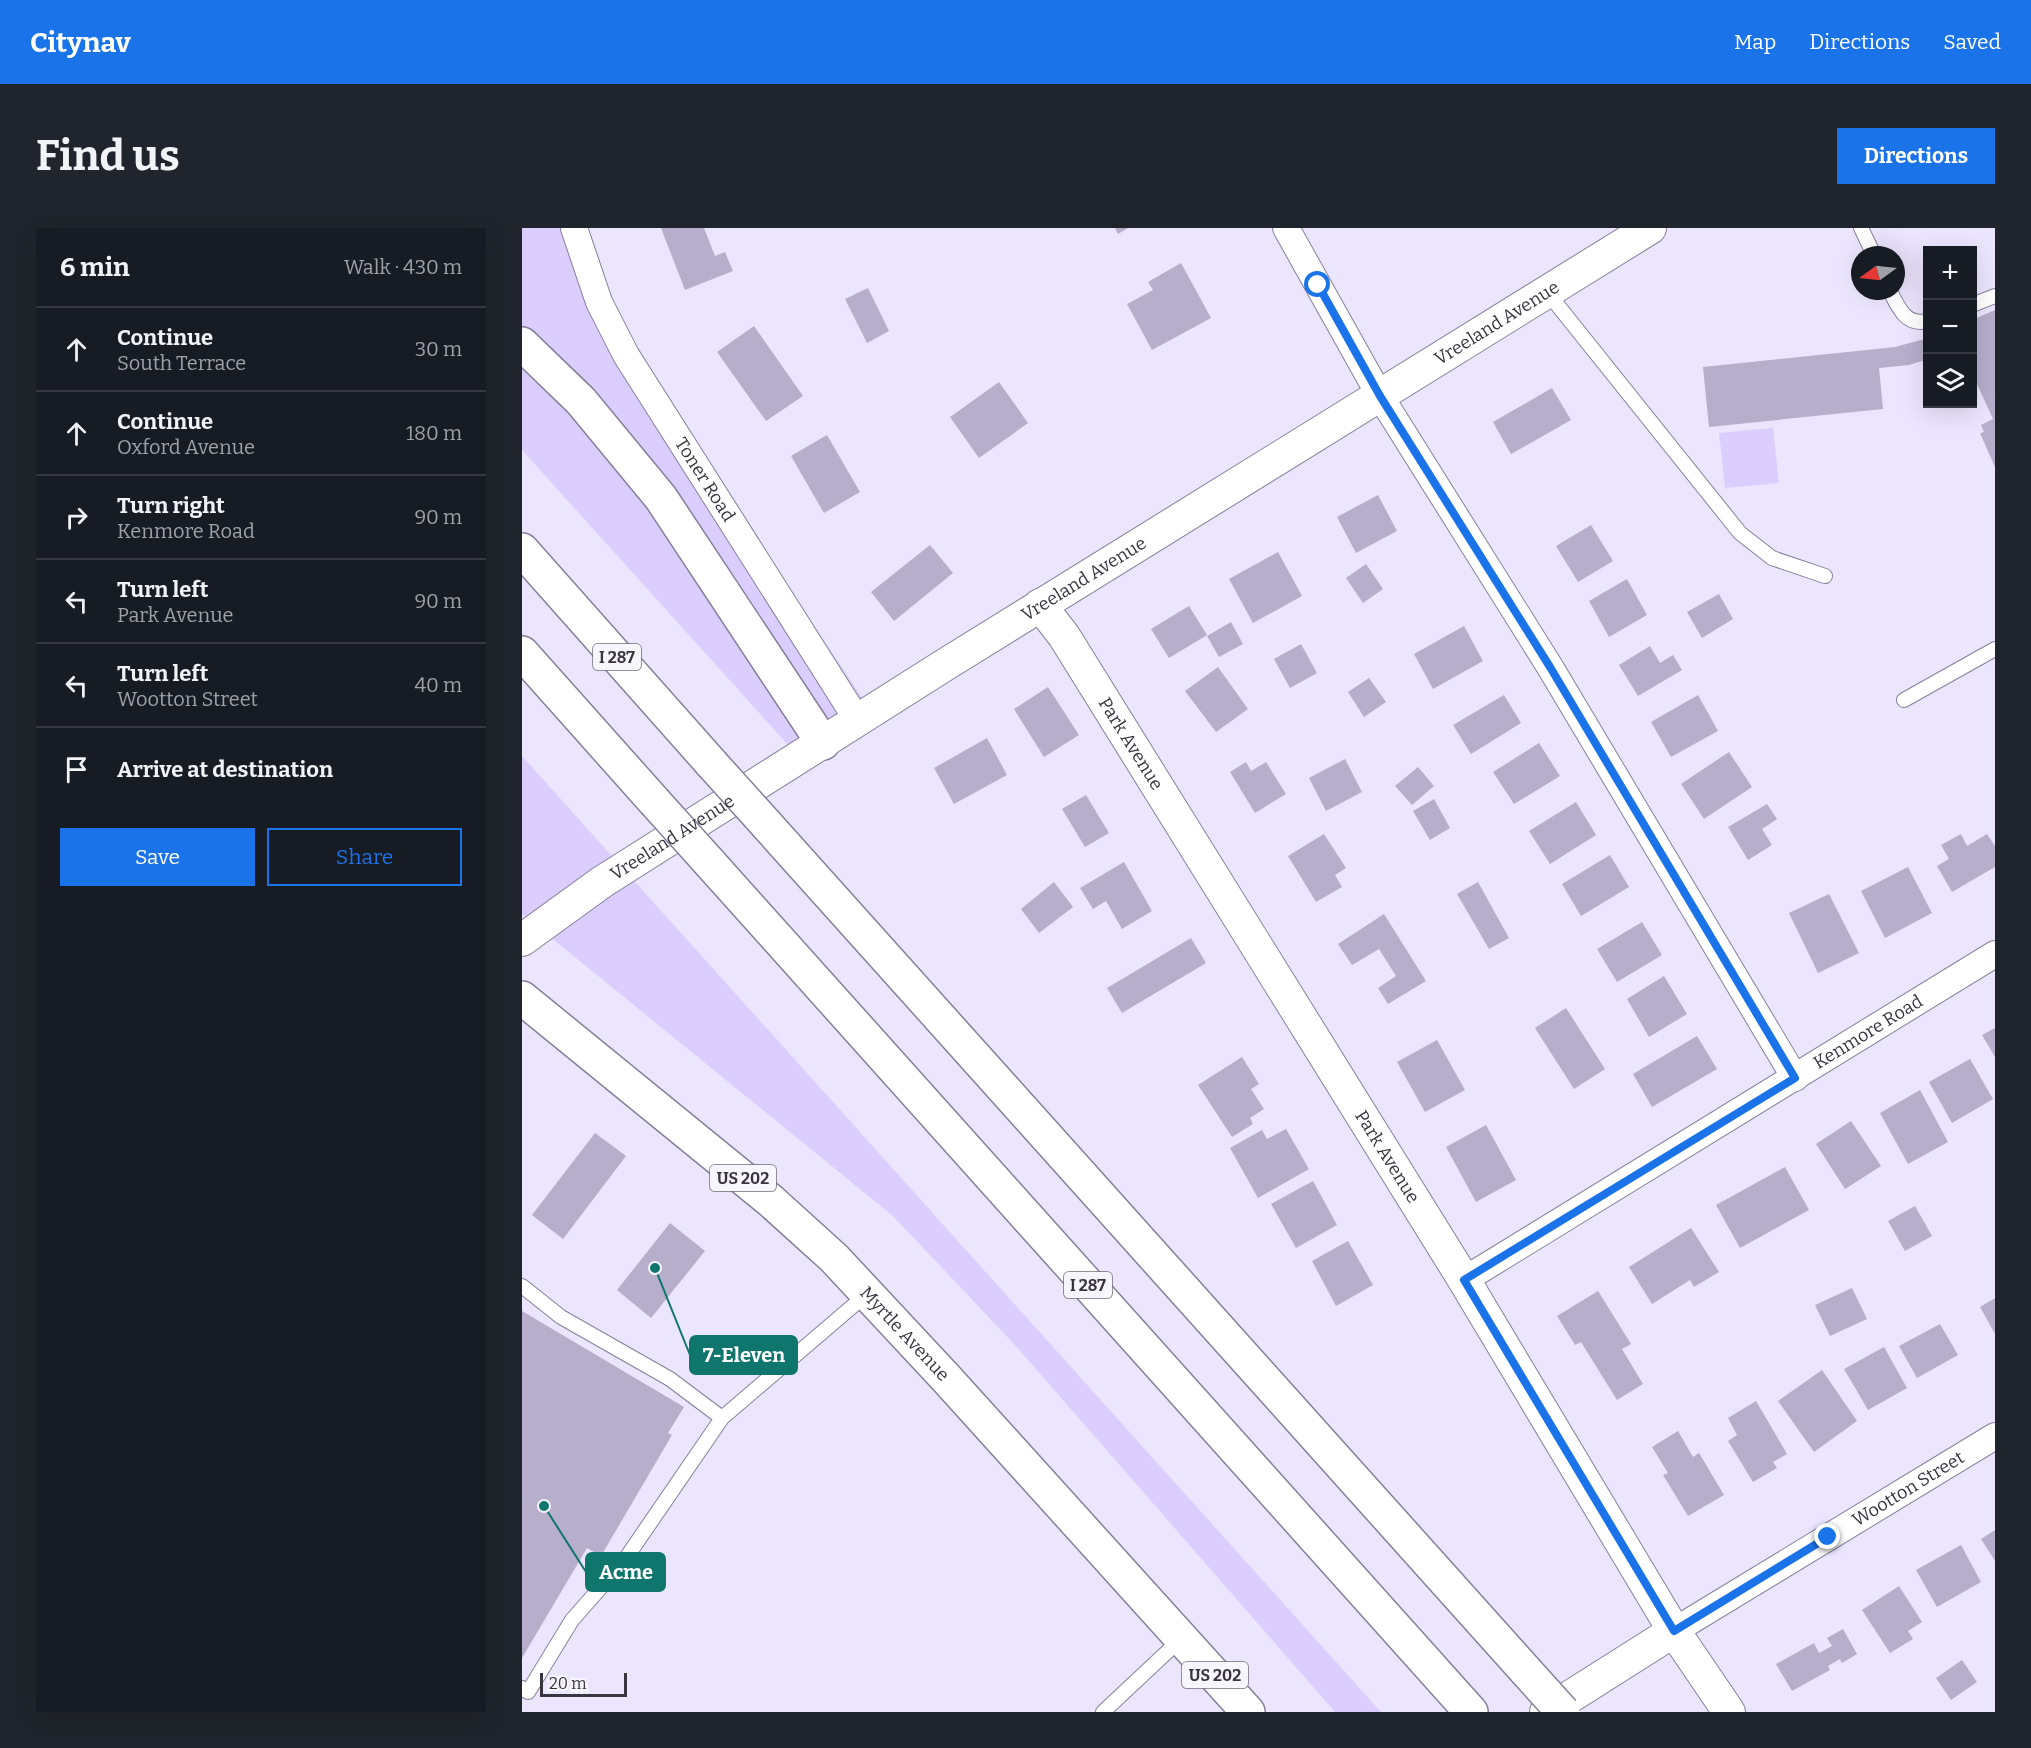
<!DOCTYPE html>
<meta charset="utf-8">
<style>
:root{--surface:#171b24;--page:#20242c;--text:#f1f3f6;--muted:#9ea1a6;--line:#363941;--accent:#1a73e8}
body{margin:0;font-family:Bitter,serif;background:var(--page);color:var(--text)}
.controls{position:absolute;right:18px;top:18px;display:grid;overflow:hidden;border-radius:0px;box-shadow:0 6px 24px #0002}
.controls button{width:54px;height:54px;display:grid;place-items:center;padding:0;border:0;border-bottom:2px solid var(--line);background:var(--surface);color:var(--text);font:30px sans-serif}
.compass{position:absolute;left:1329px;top:18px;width:54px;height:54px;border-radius:50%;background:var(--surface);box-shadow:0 6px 24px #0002;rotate:255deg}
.scale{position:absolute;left:18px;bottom:15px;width:87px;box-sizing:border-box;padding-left:6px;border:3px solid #383440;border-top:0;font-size:16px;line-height:21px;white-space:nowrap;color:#383440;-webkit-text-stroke:4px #f7f6fc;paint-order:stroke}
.stop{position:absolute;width:18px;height:18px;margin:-14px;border:4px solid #1a73e8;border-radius:50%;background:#fff}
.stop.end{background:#1a73e8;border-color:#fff;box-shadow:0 2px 6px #0008}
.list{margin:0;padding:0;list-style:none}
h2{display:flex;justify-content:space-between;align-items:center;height:78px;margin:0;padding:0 24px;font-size:26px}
h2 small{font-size:20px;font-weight:400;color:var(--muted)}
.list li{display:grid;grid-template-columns:39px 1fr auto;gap:18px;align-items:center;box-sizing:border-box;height:84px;padding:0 24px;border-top:2px solid var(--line)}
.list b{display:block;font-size:22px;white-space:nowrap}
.list p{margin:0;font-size:20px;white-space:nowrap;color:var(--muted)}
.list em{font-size:20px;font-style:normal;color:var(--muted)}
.actions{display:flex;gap:12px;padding:18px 24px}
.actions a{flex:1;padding:14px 0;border:2px solid var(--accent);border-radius:0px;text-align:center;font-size:21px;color:var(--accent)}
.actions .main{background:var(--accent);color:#fff}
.icon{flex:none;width:33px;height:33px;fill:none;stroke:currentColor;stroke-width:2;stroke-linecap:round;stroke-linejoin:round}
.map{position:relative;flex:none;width:1473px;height:1484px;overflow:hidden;border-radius:0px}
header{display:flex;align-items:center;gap:36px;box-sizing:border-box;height:84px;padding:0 30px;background:var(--accent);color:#fff}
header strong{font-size:28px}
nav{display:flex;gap:33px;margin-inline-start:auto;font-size:21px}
.intro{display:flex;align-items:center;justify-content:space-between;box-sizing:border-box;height:144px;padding:0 36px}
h1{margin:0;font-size:42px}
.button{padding:15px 27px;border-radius:0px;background:var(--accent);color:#fff;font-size:21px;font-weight:700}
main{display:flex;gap:36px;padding:0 36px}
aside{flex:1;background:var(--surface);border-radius:0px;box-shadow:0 6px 24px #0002}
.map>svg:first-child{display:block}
.green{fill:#dbcefe}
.building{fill:#b6aecb}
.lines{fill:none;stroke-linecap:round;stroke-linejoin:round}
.service-casing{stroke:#867f9a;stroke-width:16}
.minor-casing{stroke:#867f9a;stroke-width:28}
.tertiary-casing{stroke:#867f9a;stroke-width:34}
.primary-casing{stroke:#867f9a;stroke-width:36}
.motorway-casing{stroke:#867f9a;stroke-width:36}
.service{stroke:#fff;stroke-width:14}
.minor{stroke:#fff;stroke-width:26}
.tertiary{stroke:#fff;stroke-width:32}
.primary{stroke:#fff;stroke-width:33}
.motorway{stroke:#fff;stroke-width:33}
.motorway-bridge-casing{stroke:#867f9a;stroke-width:36;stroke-linecap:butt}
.motorway-bridge{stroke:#fff;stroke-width:33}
.route{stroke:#1a73e8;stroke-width:8}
.labels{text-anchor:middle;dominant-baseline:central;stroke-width:4.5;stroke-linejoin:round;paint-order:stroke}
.shield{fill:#f7f6fc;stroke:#716e78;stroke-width:1.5}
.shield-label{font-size:16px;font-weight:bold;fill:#383440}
.street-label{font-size:18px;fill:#383440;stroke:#f7f6fc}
.leader{fill:none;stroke:#0f766e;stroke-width:2}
.callout-dot{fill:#0f766e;stroke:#f7f6fc;stroke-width:2}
.callout{fill:#0f766e;stroke:#0f766e;stroke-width:2}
.callout-label{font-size:20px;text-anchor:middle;font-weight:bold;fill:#fff}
</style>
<header>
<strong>Citynav</strong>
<nav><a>Map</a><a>Directions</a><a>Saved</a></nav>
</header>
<div class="intro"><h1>Find us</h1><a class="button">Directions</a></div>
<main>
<aside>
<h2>6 min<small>Walk · 430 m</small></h2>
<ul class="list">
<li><svg class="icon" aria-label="ahead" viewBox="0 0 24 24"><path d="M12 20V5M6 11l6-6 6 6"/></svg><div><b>Continue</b><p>South Terrace</p></div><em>30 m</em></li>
<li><svg class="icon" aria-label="ahead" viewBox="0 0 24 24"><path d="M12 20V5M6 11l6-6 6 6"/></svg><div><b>Continue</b><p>Oxford Avenue</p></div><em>180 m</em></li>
<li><svg class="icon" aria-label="right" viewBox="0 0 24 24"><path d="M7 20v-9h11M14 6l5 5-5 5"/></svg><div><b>Turn right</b><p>Kenmore Road</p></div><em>90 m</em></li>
<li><svg class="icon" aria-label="left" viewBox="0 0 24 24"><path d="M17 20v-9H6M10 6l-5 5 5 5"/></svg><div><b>Turn left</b><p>Park Avenue</p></div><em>90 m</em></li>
<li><svg class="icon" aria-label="left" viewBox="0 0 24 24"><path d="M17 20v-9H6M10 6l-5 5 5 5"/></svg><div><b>Turn left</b><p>Wootton Street</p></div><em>40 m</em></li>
<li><svg class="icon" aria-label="arrive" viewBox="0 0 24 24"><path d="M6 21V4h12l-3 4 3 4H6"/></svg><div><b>Arrive at destination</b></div></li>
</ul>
<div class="actions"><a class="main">Save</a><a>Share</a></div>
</aside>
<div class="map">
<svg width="1473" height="1484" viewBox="0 0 1473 1484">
<rect width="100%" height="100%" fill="#ece5fe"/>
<path class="green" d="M 0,0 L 64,0 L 81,82 L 349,483 L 277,529 L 0,222 Z
M 1251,200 L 1257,255 L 1203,260 L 1197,205 Z
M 0,528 L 859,1484 L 813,1484 L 493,1117 L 371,988 L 0,686 Z"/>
<path class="building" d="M 139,0 L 182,0 L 193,28 L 203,24 L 211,43 L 163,62 Z
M 593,0 L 606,0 L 596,6 Z
M 659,35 L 689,90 L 630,122 L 605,76 L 631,62 L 626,54 Z
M 346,60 L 367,103 L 345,115 L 323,71 Z
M 1473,82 L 1473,239 L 1458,205 L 1462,204 L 1459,197 L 1471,191 L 1450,145 L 1450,92 Z
M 232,98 L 281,168 L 244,193 L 195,124 Z
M 1406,110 L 1406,131 L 1387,137 L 1357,140 L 1361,181 L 1187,199 L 1181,139 L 1373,119 Z
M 477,154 L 506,195 L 457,230 L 428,189 Z
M 1030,160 L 1049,192 L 989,226 L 971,194 Z
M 305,207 L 338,264 L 302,285 L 269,228 Z
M 856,267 L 875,303 L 834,325 L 815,289 Z
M 1069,297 L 1091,333 L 1056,354 L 1034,318 Z
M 408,317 L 431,345 L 372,393 L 349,364 Z
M 756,324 L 780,368 L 731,395 L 707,351 Z
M 844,336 L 861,361 L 841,375 L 824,350 Z
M 1105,351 L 1125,387 L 1087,409 L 1067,373 Z
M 1197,366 L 1211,391 L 1180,410 L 1165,384 Z
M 667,378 L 685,407 L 647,430 L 629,401 Z
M 709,394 L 721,416 L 697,429 L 685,408 Z
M 942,398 L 961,433 L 911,461 L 892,426 Z
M 779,416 L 795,445 L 768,460 L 752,431 Z
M 1128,418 L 1138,435 L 1151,427 L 1160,442 L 1116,468 L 1097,437 Z
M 696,439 L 726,481 L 694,504 L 663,463 Z
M 847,450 L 864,474 L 842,489 L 826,464 Z
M 526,459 L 557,507 L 522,529 L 492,481 Z
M 982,467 L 999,495 L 949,526 L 931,497 Z
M 1176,467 L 1196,503 L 1149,529 L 1129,494 Z
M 465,510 L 485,547 L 432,576 L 412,540 Z
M 1017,515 L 1038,548 L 992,576 L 971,544 Z
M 1207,524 L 1230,559 L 1182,591 L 1159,556 Z
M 823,531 L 840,564 L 804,583 L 787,550 Z
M 724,534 L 729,543 L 744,534 L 764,566 L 733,585 L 708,544 Z
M 896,539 L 912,558 L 890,577 L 873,558 Z
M 564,567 L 587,605 L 563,619 L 540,581 Z
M 912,571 L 928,600 L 908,612 L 891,583 Z
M 1054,574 L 1074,607 L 1028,636 L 1007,603 Z
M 1245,576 L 1255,591 L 1240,601 L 1250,617 L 1226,632 L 1206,599 Z
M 802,606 L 824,640 L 813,647 L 820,659 L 794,674 L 766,628 Z
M 1439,606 L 1445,618 L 1465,606 L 1473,618 L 1473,639 L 1430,664 L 1415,638 L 1427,631 L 1419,617 Z
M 1088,627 L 1107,659 L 1059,688 L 1040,656 Z
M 602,634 L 630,683 L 600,701 L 584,673 L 571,681 L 558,660 Z
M 1386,639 L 1410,685 L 1363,710 L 1339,663 Z
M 532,654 L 551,679 L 517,705 L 499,681 Z
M 956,654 L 987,710 L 967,721 L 935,666 Z
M 1307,666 L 1337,725 L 1296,745 L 1267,685 Z
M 862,686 L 904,753 L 866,776 L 856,760 L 874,748 L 857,721 L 830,737 L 816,716 Z
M 1120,694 L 1140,727 L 1095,754 L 1075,721 Z
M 669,710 L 684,735 L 600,785 L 585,760 Z
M 1142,748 L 1165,786 L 1127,809 L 1105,771 Z
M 1044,780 L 1083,841 L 1052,861 L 1013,800 Z
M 1473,800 L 1473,829 L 1460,807 Z
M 1175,808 L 1195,841 L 1130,879 L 1111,846 Z
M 915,812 L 943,862 L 903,884 L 875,834 Z
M 720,829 L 737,856 L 729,861 L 742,881 L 728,890 L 731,896 L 710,909 L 676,857 Z
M 1448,831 L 1471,871 L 1430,895 L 1407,854 Z
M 1398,862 L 1426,914 L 1386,936 L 1358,885 Z
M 1329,893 L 1359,938 L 1323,961 L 1294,916 Z
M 964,897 L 994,952 L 954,974 L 924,919 Z
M 764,901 L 787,941 L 736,970 L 708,920 L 740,902 L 745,911 Z
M 73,905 L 104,928 L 41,1011 L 10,987 Z
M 1263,939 L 1287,982 L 1218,1020 L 1194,977 Z
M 791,953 L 815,997 L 774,1020 L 749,976 Z
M 1393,978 L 1410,1008 L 1383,1023 L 1366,993 Z
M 148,995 L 183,1023 L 129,1090 L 95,1062 Z
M 1169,1000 L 1197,1044 L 1172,1059 L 1168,1052 L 1130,1076 L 1107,1039 Z
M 826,1013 L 851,1057 L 814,1078 L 790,1033 Z
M 1330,1060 L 1345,1091 L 1308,1108 L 1293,1077 Z
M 1076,1063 L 1109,1116 L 1100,1121 L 1121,1156 L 1095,1172 L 1059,1114 L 1053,1117 L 1035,1088 Z
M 1473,1070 L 1473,1106 L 1458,1079 Z
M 0,1083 L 162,1179 L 146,1205 L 150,1207 L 79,1328 L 65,1320 L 0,1430 Z
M 1418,1096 L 1436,1127 L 1395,1150 L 1377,1118 Z
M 1362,1119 L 1385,1160 L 1346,1182 L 1322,1141 Z
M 1300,1142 L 1335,1193 L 1292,1224 L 1256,1173 Z
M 1234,1173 L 1265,1226 L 1251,1234 L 1255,1240 L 1231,1254 L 1206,1213 L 1215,1207 L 1206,1190 Z
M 1156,1203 L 1171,1229 L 1177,1225 L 1202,1267 L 1166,1288 L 1141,1247 L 1146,1245 L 1130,1219 Z
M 1473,1302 L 1473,1333 L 1459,1311 Z
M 1439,1317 L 1459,1354 L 1415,1379 L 1394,1342 Z
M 1377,1358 L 1400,1394 L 1386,1403 L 1391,1411 L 1368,1425 L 1340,1382 Z
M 1321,1401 L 1335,1426 L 1320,1435 L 1318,1431 L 1306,1438 L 1308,1442 L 1270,1463 L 1254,1436 L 1292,1415 L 1297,1425 L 1310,1418 L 1305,1410 Z
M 1440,1432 L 1455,1454 L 1429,1472 L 1414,1450 Z"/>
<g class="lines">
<defs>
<path id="service" d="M 1339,0 L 1352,27
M 1368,63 C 1377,81 1384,98 1406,93
M 1025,64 L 1218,305 L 1250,330 L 1303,348
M 1450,77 L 1473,68
M 1382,472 L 1473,421
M 0,1058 L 39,1089 L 148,1151 L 200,1190
M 0,1460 L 6,1464 L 50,1392 L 102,1333 L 200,1190 L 346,1065
M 581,1484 L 660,1410"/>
<g id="minor">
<path id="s1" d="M 52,0 L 77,74 L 104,127 L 336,493"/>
<path d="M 764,0 L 858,168 L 1028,439 L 1273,850"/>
<path id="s2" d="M 942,1052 L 1473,726"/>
<path id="s3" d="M 1152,1403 L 1473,1208"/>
</g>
<g id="tertiary">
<path id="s4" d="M 518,377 L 542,408 L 942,1052 L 1152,1403 L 1207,1484"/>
<path id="s5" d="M 0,712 L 80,654 L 421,438 L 1128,0"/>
<path d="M 1024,1484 L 1152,1403"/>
</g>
<g id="primary">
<path id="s6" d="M 0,770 L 249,973 L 312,1030 L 424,1150 L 726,1484"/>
</g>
<path id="motorway" d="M 0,116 L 59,173 L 139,270 L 301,515
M 0,322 L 190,536
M 0,425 L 132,573
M 245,597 L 1004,1443
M 187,634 L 949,1484"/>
</defs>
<use href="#service" class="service-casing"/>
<use href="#minor" class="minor-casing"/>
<use href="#tertiary" class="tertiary-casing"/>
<use href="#primary" class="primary-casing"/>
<use href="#motorway" class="motorway-casing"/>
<use href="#service" class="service"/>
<use href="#minor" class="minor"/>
<use href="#tertiary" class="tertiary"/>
<use href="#primary" class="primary"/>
<use href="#motorway" class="motorway"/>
<defs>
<path id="motorway-bridge" d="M 190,536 L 245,597
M 132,573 L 187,634
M 1004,1443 L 1041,1484"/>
</defs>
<use href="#motorway-bridge" class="motorway-bridge-casing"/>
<use href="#motorway-bridge" class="motorway-bridge"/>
</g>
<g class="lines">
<path class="route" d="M 796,57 L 858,168 L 1028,439 L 1273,850 L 942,1052 L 1152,1403 L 1306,1309"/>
</g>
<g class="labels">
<g class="shield">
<rect x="71" y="416" width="48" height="26" rx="4.5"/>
<rect x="188" y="937" width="66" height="26" rx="4.5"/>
<rect x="542" y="1044" width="48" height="26" rx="4.5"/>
<rect x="660" y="1434" width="66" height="26" rx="4.5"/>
</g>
<g class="shield-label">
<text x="95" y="429">I 287</text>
<text x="221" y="950">US 202</text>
<text x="566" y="1057">I 287</text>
<text x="693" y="1447">US 202</text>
</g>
<g class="street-label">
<text stroke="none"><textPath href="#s5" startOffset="1154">Vreeland Avenue</textPath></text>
<text stroke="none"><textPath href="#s1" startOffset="285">Toner Road</textPath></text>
<text stroke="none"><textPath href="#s5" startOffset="668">Vreeland Avenue</textPath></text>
<text stroke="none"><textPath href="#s4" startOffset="166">Park Avenue</textPath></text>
<text stroke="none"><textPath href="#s5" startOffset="182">Vreeland Avenue</textPath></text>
<text stroke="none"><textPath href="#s2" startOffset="474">Kenmore Road</textPath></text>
<text stroke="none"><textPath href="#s4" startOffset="652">Park Avenue</textPath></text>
<text stroke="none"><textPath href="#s6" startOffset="510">Myrtle Avenue</textPath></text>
<text stroke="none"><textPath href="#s3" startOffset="274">Wootton Street</textPath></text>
</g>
</g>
<path class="leader" d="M133 1040L168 1127M22 1278L64 1344"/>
<g class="callout-dot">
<circle cx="133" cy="1040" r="6"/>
<circle cx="22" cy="1278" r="6"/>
</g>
<g class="callout">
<rect x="168" y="1108" width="107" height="38" rx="6"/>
<rect x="64" y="1325" width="79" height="38" rx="6"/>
</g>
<g class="callout-label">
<text x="222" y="1134">7-Eleven</text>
<text x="104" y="1351">Acme</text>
</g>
</svg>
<div class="controls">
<button>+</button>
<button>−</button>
<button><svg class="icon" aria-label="layers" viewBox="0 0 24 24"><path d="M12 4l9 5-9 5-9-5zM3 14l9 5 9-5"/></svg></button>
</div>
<svg class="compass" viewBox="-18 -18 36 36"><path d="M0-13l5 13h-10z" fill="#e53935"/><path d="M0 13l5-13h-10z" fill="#9ea1a6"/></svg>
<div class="scale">20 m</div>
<div class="stop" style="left:796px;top:57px"></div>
<div class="stop end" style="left:1306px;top:1309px"></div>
</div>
</main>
